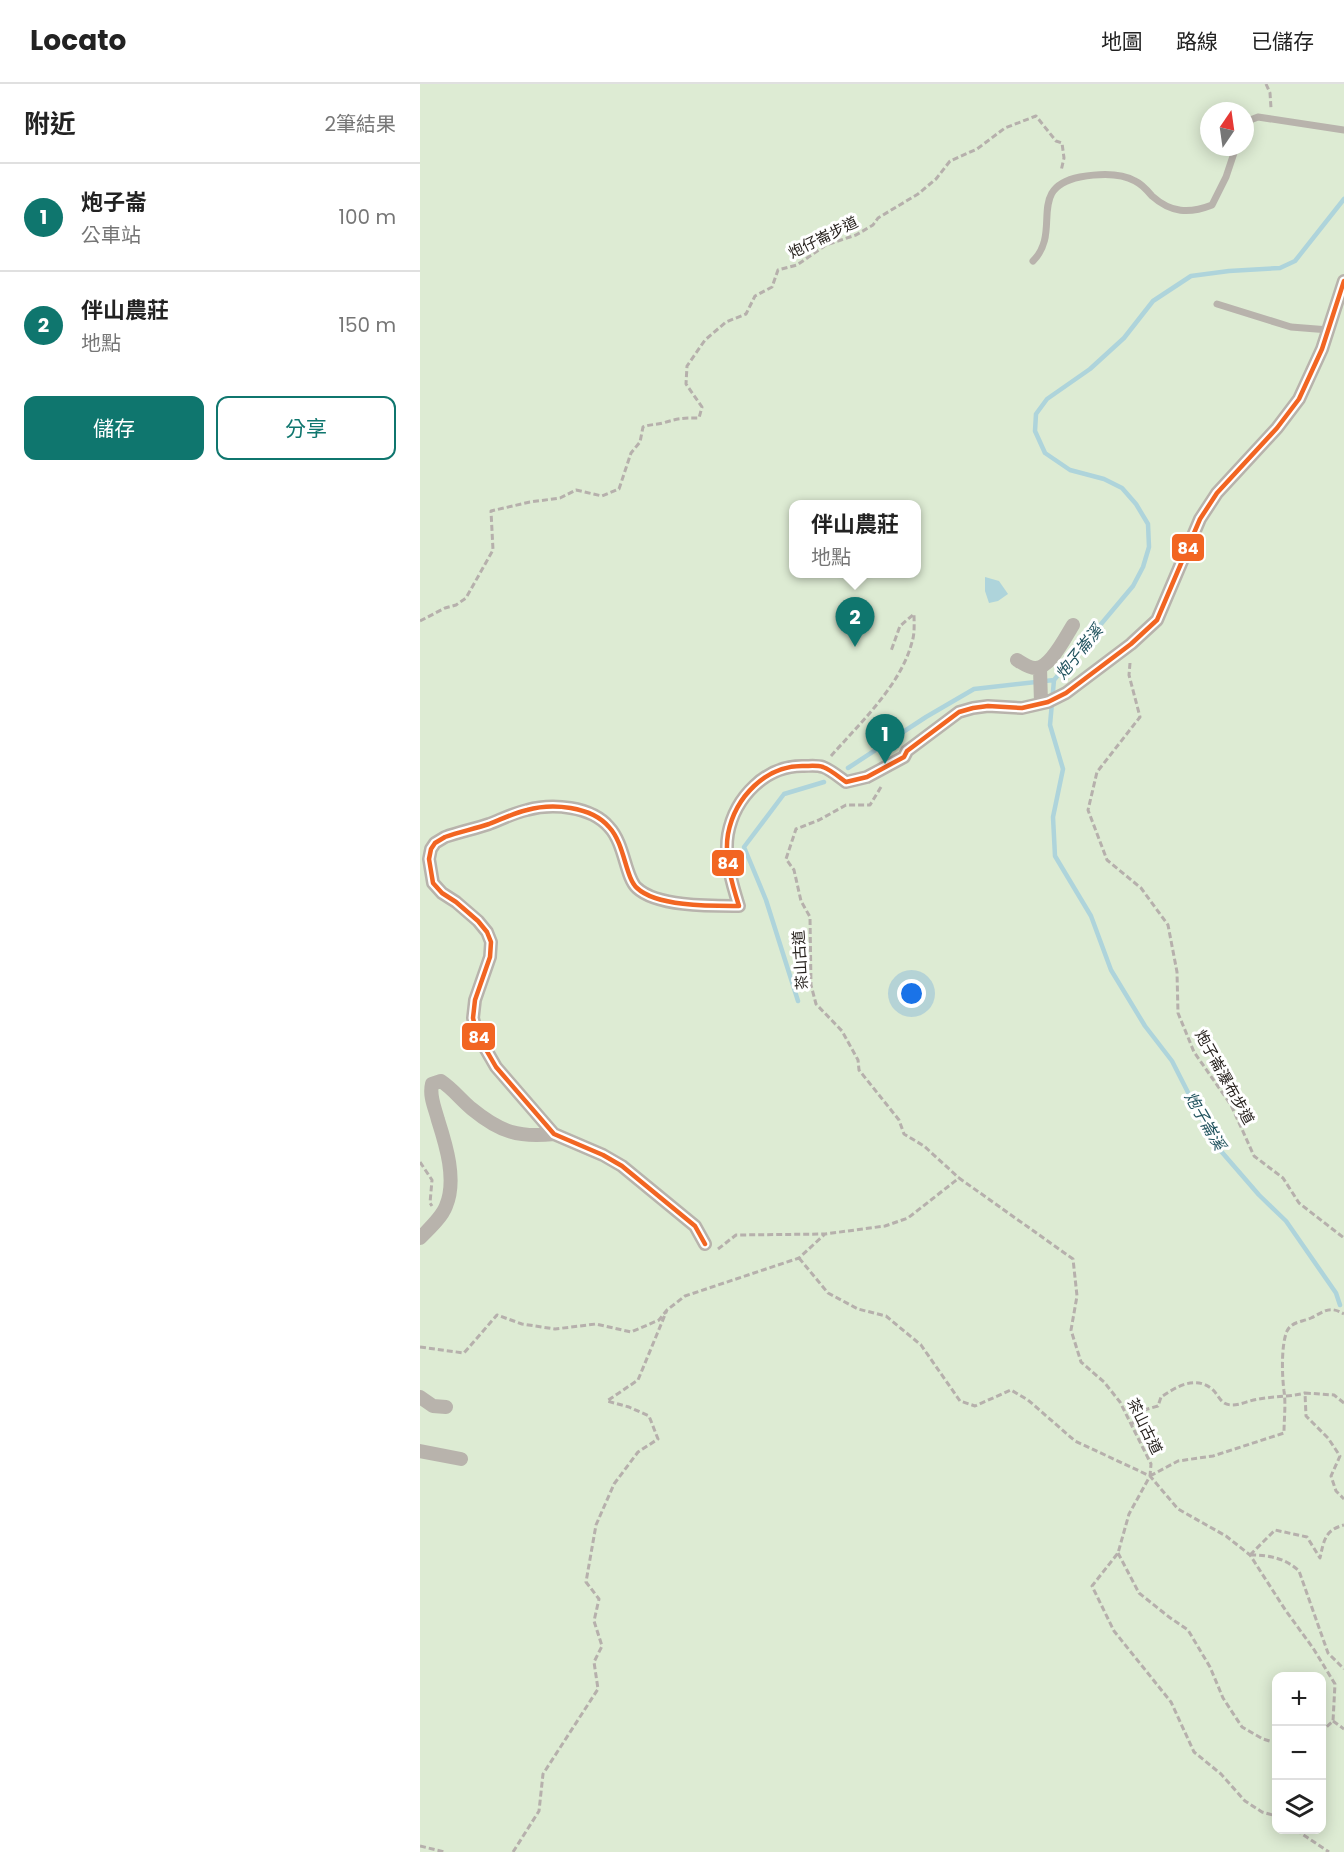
<!DOCTYPE html>
<html lang="zh-TW">
<meta charset="utf-8">
<style>
:root{--surface:#fff;--page:#f6f6f6;--text:#222;--muted:#767676;--line:#e0e0e0;--accent:#0f766e}
body{margin:0;font-family:Poppins,"Noto Sans TC",sans-serif;background:var(--page);color:var(--text)}
.controls{position:absolute;right:18px;bottom:18px;display:grid;overflow:hidden;border-radius:12px;box-shadow:0 3px 15px #0003}
.controls button{width:54px;height:54px;display:grid;place-items:center;padding:0;border:0;border-bottom:2px solid var(--line);background:var(--surface);color:var(--text);font:30px sans-serif}
.compass{position:absolute;left:780px;top:18px;width:54px;height:54px;border-radius:50%;background:var(--surface);box-shadow:0 3px 15px #0003;rotate:13deg}
.you{position:absolute;left:492px;top:910px;width:21px;height:21px;margin:-15px;border:4px solid #fff;border-radius:50%;background:#1a73e8;box-shadow:0 0 0 9px #1a73e833}
.badge{display:grid;place-items:center;width:39px;height:39px;border-radius:50%;background:var(--accent);color:#fff;font-size:20px;font-weight:700}
.pin{position:absolute;translate:-50% -50px;filter:drop-shadow(0 2px 3px #0008)}
.pin::after{content:'';position:absolute;top:32px;width:21px;height:18px;background:inherit;clip-path:polygon(0 0,100% 0,50% 100%)}
.popup{position:absolute;left:369px;top:416px;width:132px;height:78px;box-sizing:border-box;display:grid;place-content:center;border-radius:12px;background:var(--surface);filter:drop-shadow(0 2px 4px #0005);font-size:20px;white-space:nowrap;color:var(--muted)}
.popup b{font-size:22px;color:var(--text)}
.popup::after{content:'';position:absolute;left:50%;top:100%;margin-left:-12px;border:12px solid transparent;border-top-color:var(--surface)}
.list{margin:0;padding:0;list-style:none}
h2{display:flex;justify-content:space-between;align-items:center;height:78px;margin:0;padding:0 24px;font-size:26px}
h2 small{font-size:20px;font-weight:400;color:var(--muted)}
.list li{display:grid;grid-template-columns:39px 1fr auto;gap:18px;align-items:center;box-sizing:border-box;height:108px;padding:0 24px;border-top:2px solid var(--line)}
.list b{display:block;font-size:22px;white-space:nowrap}
.list p{margin:0;font-size:20px;white-space:nowrap;color:var(--muted)}
.list em{font-size:20px;font-style:normal;color:var(--muted)}
.actions{display:flex;gap:12px;padding:18px 24px}
.actions a{flex:1;padding:14px 0;border:2px solid var(--accent);border-radius:12px;text-align:center;font-size:21px;color:var(--accent)}
.actions .main{background:var(--accent);color:#fff}
.icon{flex:none;width:33px;height:33px;fill:none;stroke:currentColor;stroke-width:2;stroke-linecap:round;stroke-linejoin:round}
.map{position:relative;flex:none;width:924px;height:1768px;overflow:hidden}
header{display:flex;align-items:center;gap:36px;box-sizing:border-box;height:84px;padding:0 30px;background:var(--surface);border-bottom:2px solid var(--line)}
header strong{font-size:28px}
nav{display:flex;gap:33px;margin-inline-start:auto;font-size:21px}
main{display:flex}
aside{flex:1;background:var(--surface)}
.map>svg:first-child{display:block}
.green{fill:#ddebd3;fill-rule:evenodd}
.water{fill:#aed4db}
.lines{fill:none;stroke-linecap:round;stroke-linejoin:round}
.stream{stroke:#aed4db;stroke-width:4.5}
.path{stroke:#b6b0ac;stroke-width:3;stroke-dasharray:6 3;stroke-linecap:butt}
.service{stroke:#b8b3ac;stroke-width:7}
.minor{stroke:#b8b3ac;stroke-width:14}
.bus-1-casing{stroke:#fff;stroke-width:9}
.bus-1{stroke:#f26522;stroke-width:4.5}
.labels{text-anchor:middle;dominant-baseline:central;stroke-width:6;stroke-linejoin:round;paint-order:stroke}
.street-label{font-size:15px;fill:#27221e;stroke:#fff}
.water-label{font-size:16px;font-style:italic;fill:#21535e;stroke:#fff}
.line-badge{stroke:#fff;stroke-width:2}
.badge-label{font-size:16px;text-anchor:middle;font-weight:bold;fill:#fff}
</style>
<header>
<strong>Locato</strong>
<nav><a>地圖</a><a>路線</a><a>已儲存</a></nav>
</header>
<main>
<aside>
<h2>附近<small>2筆結果</small></h2>
<ul class="list">
<li><span class="badge">1</span><div><b>炮子崙</b><p>公車站</p></div><em>100 m</em></li>
<li><span class="badge">2</span><div><b>伴山農莊</b><p>地點</p></div><em>150 m</em></li>
</ul>
<div class="actions"><a class="main">儲存</a><a>分享</a></div>
</aside>
<div class="map">
<svg width="924" height="1768" viewBox="0 0 924 1768">
<rect width="100%" height="100%" fill="#f7efe8"/>
<path class="green" d="M 0,0 L 924,0 L 924,1768 L 0,1768 ZM 789,27 L 825,27 L 825,63 L 789,63 ZM 374,420 L 496,420 L 496,490 L 374,490 ZM 856,1592 L 902,1592 L 902,1746 L 856,1746 Z"/>
<path class="water" d="M 565,493 L 579,497 L 588,510 L 578,517 L 569,519 L 565,507 Z"/>
<g class="lines">
<path class="stream" d="M 428,684 L 506,633 L 554,605 L 634,596
M 378,917 L 346,816 L 324,763 L 364,710 L 404,698
M 920,1221 L 916,1209 L 866,1137 L 839,1111 L 800,1066 L 780,1032 L 752,977 L 725,942 L 691,886 L 671,832 L 635,772 L 633,733 L 643,685 L 630,641 L 634,596 L 713,502 L 723,483 L 729,463 L 728,440 L 716,420 L 702,404 L 684,395 L 650,386 L 625,369 L 615,347 L 616,330 L 627,315 L 670,285 L 704,254 L 733,217 L 771,192 L 809,187 L 860,184 L 875,177 L 924,115"/>
<path class="path" d="M 846,0 L 850,9 L 851,24
M 0,537 L 25,524 L 36,521 L 46,514 L 73,466 L 71,427 L 110,418 L 140,414 L 156,406 L 182,412 L 199,405 L 211,369 L 220,358 L 223,343 C 230,340 236,341 243,339 C 259,334 262,334 279,334 L 282,323 L 266,300 L 267,282 L 285,256 L 306,238 L 326,230 L 335,212 L 352,203 L 358,186 L 377,181 L 406,161 L 436,151 L 453,141 L 458,134 L 498,110 L 516,95 L 530,77 L 557,65 L 585,44 L 616,32 L 636,57 L 642,59 L 644,74 L 641,87
M 710,579 L 709,591 L 720,633 L 677,688 L 668,726 L 687,776 L 721,804 L 748,841 L 757,888 L 758,929 L 774,968 L 811,1021 L 834,1072 L 863,1094 L 879,1119 L 924,1154
M 411,672 C 440,639 481,601 492,558 C 495,549 494,539 494,530 L 480,542 L 471,567
M 461,703 L 450,721 L 426,721 L 399,736 L 376,745 L 366,775 L 374,786 L 381,817 L 390,833 L 391,901 L 396,920 L 422,947 L 438,976 L 439,986 L 479,1036 L 484,1050 L 504,1062 L 539,1094
M 0,1078 L 12,1096 L 10,1119 L 12,1122
M 298,1165 L 316,1151 L 405,1150 L 465,1142 L 488,1134 L 539,1094 L 653,1175 L 657,1212 L 651,1246 L 661,1278 L 684,1298 L 700,1318 L 731,1380 L 730,1392 L 709,1430 L 698,1469 L 672,1502 L 694,1547 L 751,1618 L 774,1668 L 801,1690 L 825,1717 L 842,1728 L 856,1732
M 379,1174 L 408,1209 L 438,1225 L 466,1232 L 501,1261 L 540,1317 L 555,1322 L 591,1306 L 608,1316 L 655,1357 L 730,1392 L 758,1425 L 806,1452 L 830,1471 L 866,1527 L 893,1564 L 915,1600 L 913,1637 L 902,1647
M 0,1263 L 44,1269 L 77,1231 L 102,1240 L 135,1245 L 176,1240 L 211,1248 L 239,1236 L 247,1226 L 265,1212 L 379,1174 L 405,1150
M 924,1319 L 914,1311 L 885,1309 L 886,1332 L 908,1354 L 920,1372 L 911,1392 L 916,1407 L 924,1415
M 712,1340 L 724,1326 L 738,1322 L 741,1313 C 756,1303 775,1291 792,1305 C 799,1311 800,1321 812,1321 C 821,1321 830,1316 839,1315 C 855,1312 870,1313 885,1309
M 730,1392 L 758,1377 L 793,1372 L 864,1349 C 864,1335 866,1320 864,1307 C 862,1292 861,1261 867,1247 C 872,1237 883,1238 891,1234 C 904,1228 909,1221 924,1230
M 698,1469 L 719,1509 L 749,1533 L 768,1546 L 790,1583 L 803,1614 L 822,1643 L 843,1655 L 856,1659
M 830,1471 C 849,1471 865,1474 879,1487 L 908,1569 L 924,1585
M 830,1471 L 855,1446 L 887,1453 L 900,1474 C 904,1456 905,1446 924,1441
M 913,1637 L 924,1645
M 876,1746 L 909,1768
M 0,1762 L 25,1768
M 93,1768 L 119,1727 L 123,1690 L 178,1605 L 174,1578 L 182,1562 L 174,1537 L 179,1515 L 166,1498 L 176,1441 L 194,1400 L 218,1368 L 238,1355 L 229,1332 L 209,1323 L 187,1317 L 218,1296 L 247,1226"/>
<path class="service" d="M 825,38 L 838,33 L 924,46
M 613,177 C 643,147 605,104 660,93 C 677,90 699,88 715,97 C 722,100 727,106 732,112 C 751,129 769,130 792,121 L 806,93 L 816,63
M 797,220 L 871,243 L 909,246"/>
<path class="minor" d="M 597,576 C 602,579 609,584 615,584 C 630,585 646,552 653,541
M 620,584 L 621,619
M 0,1154 C 9,1145 22,1133 26,1122 C 37,1096 26,1061 18,1036 C 15,1024 9,1012 12,1000 L 21,997 C 33,1005 41,1016 52,1025 C 80,1048 99,1054 134,1050
M 285,1160 L 275,1142 L 202,1082 L 183,1071 L 134,1050 L 76,983 L 57,950 L 53,934 L 55,916 L 70,873 L 71,858 L 67,848 L 58,837 L 36,818 L 22,809 L 13,799 L 9,775 L 11,765 L 15,759 L 25,753 C 39,748 54,745 69,740 C 82,735 94,729 107,726 C 132,719 171,722 189,743 C 205,760 205,793 217,804 C 237,823 293,822 319,822 C 312,800 304,773 308,750 C 315,713 346,681 384,682 C 390,682 397,681 403,683 C 411,686 419,693 426,698 L 447,693 L 484,673 L 487,667 L 539,628 L 553,624 L 568,622 L 602,624 L 628,618 L 646,609 L 711,560 L 737,536 L 780,435 L 797,409 L 857,344 L 879,315 L 902,265 L 924,197
M 0,1313 L 13,1322 L 26,1323
M 0,1367 L 41,1375"/>
<defs>
<path id="bus-1" d="M 285,1160 L 275,1142 L 202,1082 L 183,1071 L 134,1050 L 76,983 L 57,950 L 53,934 L 55,916 L 70,873 L 71,858 L 67,848 L 58,837 L 36,818 L 22,809 L 13,799 L 9,775 L 11,765 L 15,759 L 25,753 C 39,748 54,745 69,740 C 82,735 94,729 107,726 C 132,719 171,722 189,743 C 205,760 205,793 217,804 C 237,823 293,822 319,822 C 312,800 304,773 308,750 C 315,713 346,681 384,682 C 390,682 397,681 403,683 C 411,686 419,693 426,698 L 447,693 L 484,673 L 487,667 L 539,628 L 553,624 L 568,622 L 602,624 L 628,618 L 646,609 L 711,560 L 737,536 L 780,435 L 797,409 L 857,344 L 879,315 L 902,265 L 924,197"/>
</defs>
<use href="#bus-1" class="bus-1-casing"/>
<use href="#bus-1" class="bus-1"/>
</g>
<g class="labels">
<g class="street-label">
<text transform="translate(403 153) rotate(-26)">炮仔崙步道</text>
<text transform="translate(380 876) rotate(-94)">茶山古道</text>
<text transform="translate(805 993) rotate(61)">炮子崙瀑布步道</text>
<text transform="translate(725 1342) rotate(64)">茶山古道</text>
</g>
<g class="water-label">
<text transform="translate(659 568) rotate(-51)">炮子崙溪</text>
<text transform="translate(785 1037) rotate(60)">炮子崙溪</text>
</g>
</g>
<g class="line-badge">
<rect x="751" y="449" width="34" height="29" rx="6" fill="#f26522"/>
<rect x="291" y="765" width="34" height="28" rx="6" fill="#f26522"/>
<rect x="41" y="938" width="35" height="29" rx="6" fill="#f26522"/>
</g>
<g class="badge-label">
<text x="768" y="470">84</text>
<text x="308" y="785">84</text>
<text x="59" y="959">84</text>
</g>
</svg>
<div class="controls">
<button>+</button>
<button>−</button>
<button><svg class="icon" aria-label="layers" viewBox="0 0 24 24"><path d="M12 4l9 5-9 5-9-5zM3 14l9 5 9-5"/></svg></button>
</div>
<svg class="compass" viewBox="-18 -18 36 36"><path d="M0-13l5 13h-10z" fill="#e53935"/><path d="M0 13l5-13h-10z" fill="#767676"/></svg>
<div class="you"></div>
<div class="pin badge" style="left:465px;top:680px">1</div>
<div class="pin badge" style="left:435px;top:563px">2</div>
<div class="popup"><b>伴山農莊</b>地點</div>
</div>
</main>
